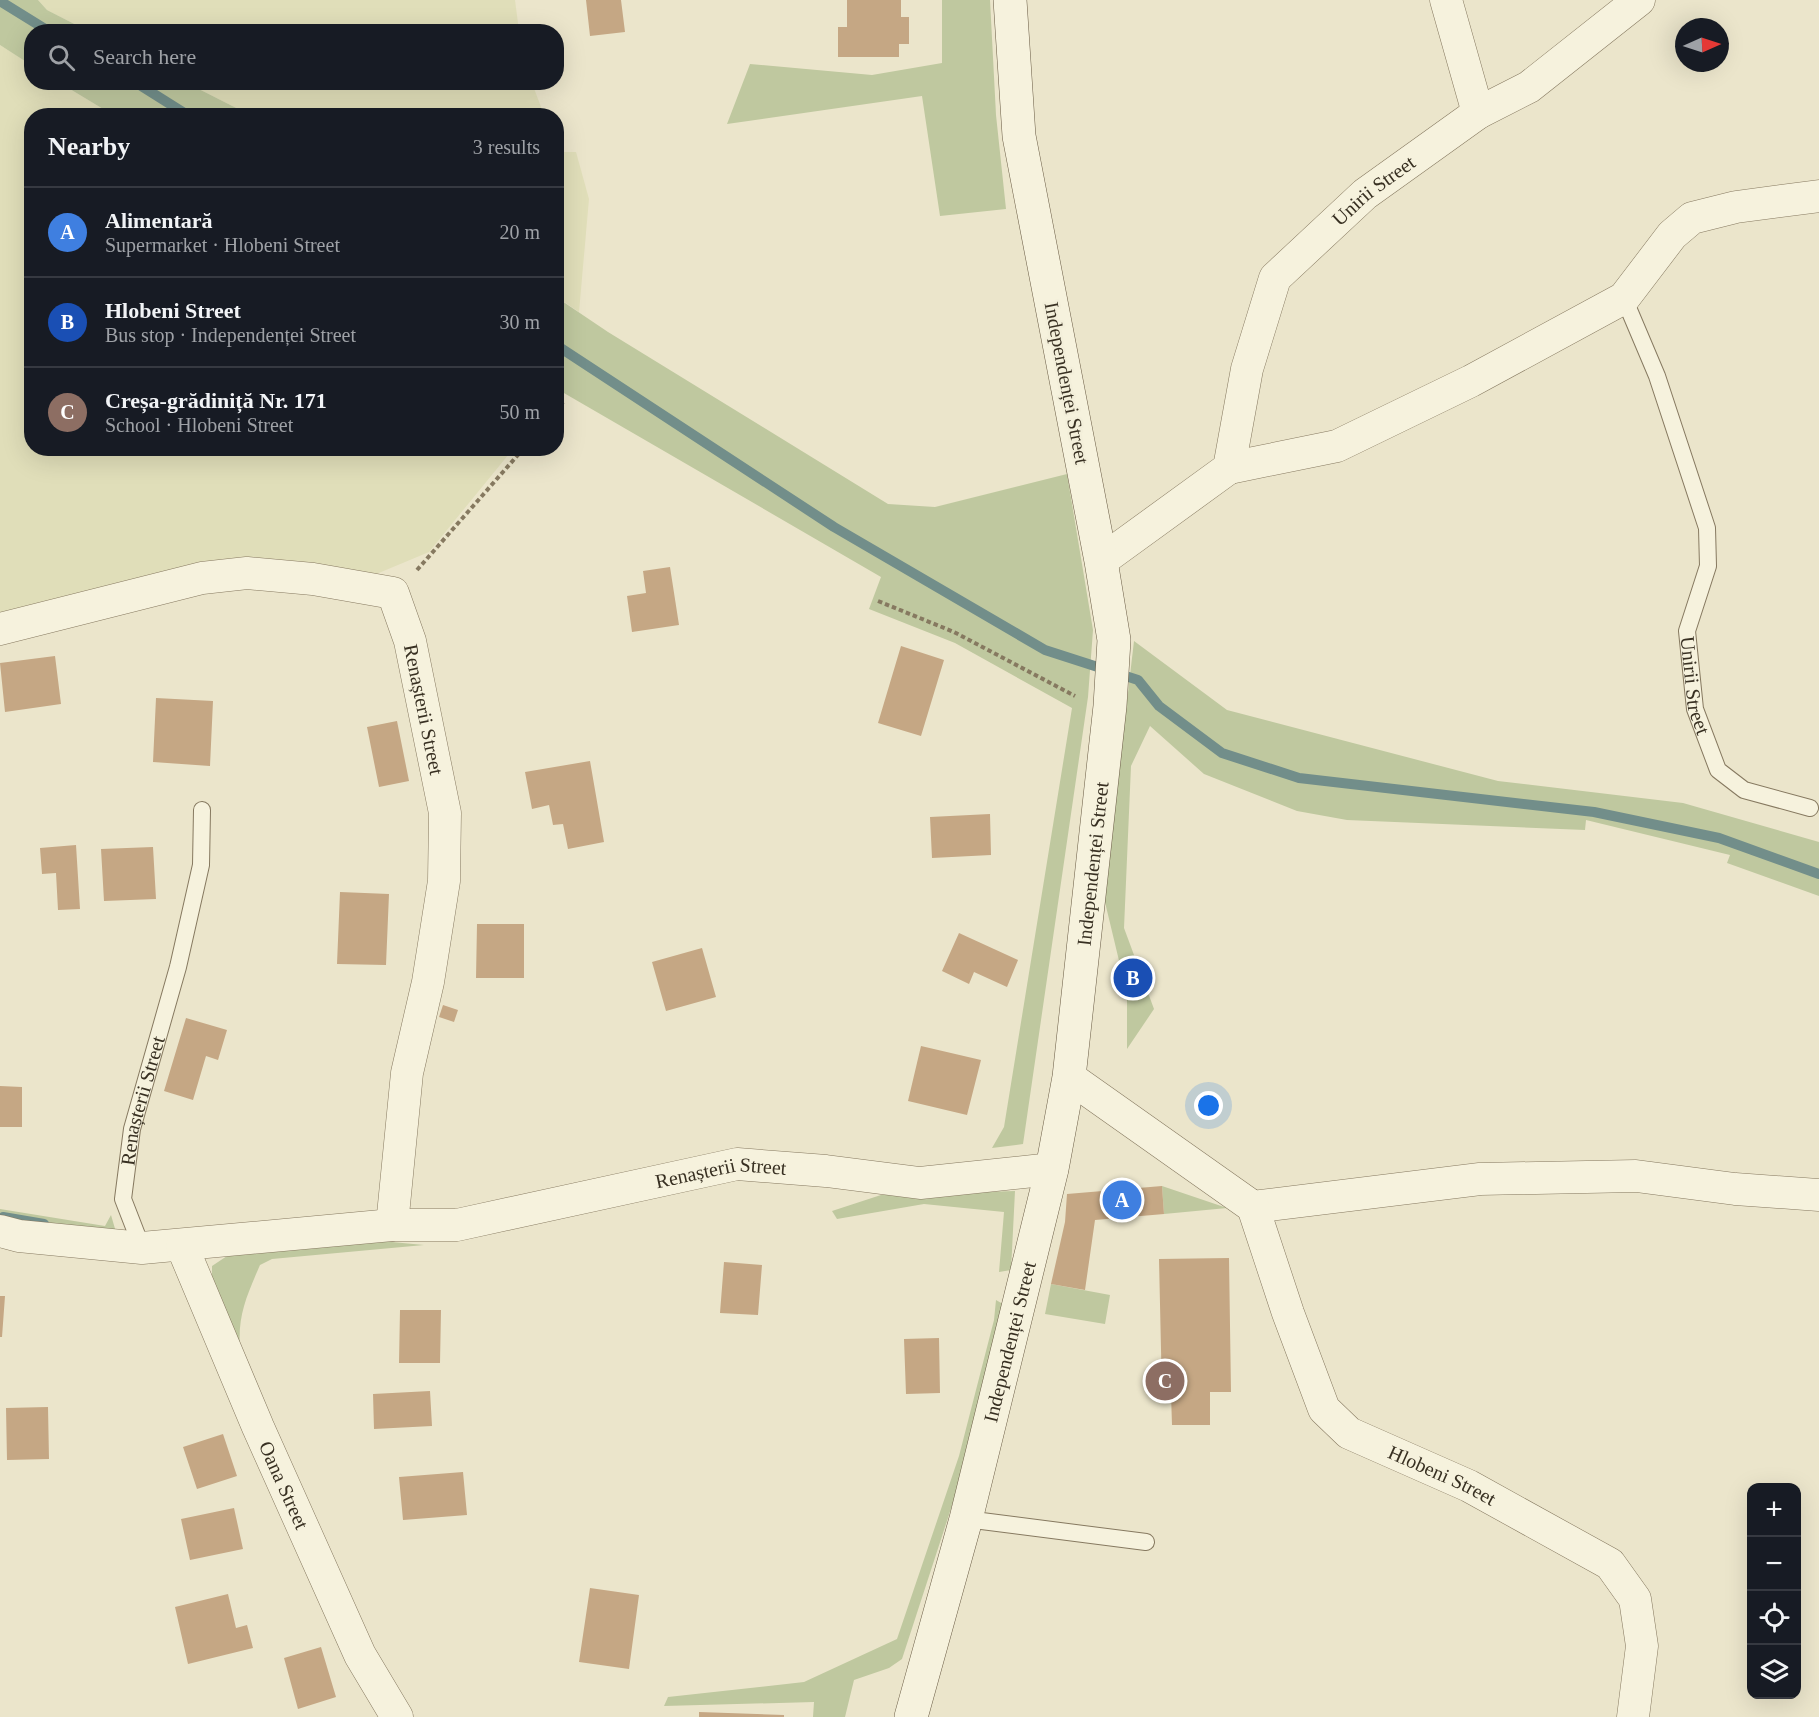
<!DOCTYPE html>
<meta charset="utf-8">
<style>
:root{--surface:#171b24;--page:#242831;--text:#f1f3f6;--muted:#9ea1a6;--line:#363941;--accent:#c5a2a0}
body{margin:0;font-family:Georgia,serif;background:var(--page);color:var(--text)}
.controls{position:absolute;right:18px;bottom:18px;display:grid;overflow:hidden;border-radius:12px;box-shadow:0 6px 24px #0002}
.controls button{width:54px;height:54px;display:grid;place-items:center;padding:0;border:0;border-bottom:2px solid var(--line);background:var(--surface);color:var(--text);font:30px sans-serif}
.compass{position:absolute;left:1675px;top:18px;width:54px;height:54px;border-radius:50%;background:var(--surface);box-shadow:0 6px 24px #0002;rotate:87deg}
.you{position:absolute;left:1209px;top:1106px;width:21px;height:21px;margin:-15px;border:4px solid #fff;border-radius:50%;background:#1a73e8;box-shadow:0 0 0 9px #1a73e833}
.badge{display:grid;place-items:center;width:39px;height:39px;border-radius:50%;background:var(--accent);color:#fff;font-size:20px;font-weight:700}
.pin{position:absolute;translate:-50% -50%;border:3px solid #fff;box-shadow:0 2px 6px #0006}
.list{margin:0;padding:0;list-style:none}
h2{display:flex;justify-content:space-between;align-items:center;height:78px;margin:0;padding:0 24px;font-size:26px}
h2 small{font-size:20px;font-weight:400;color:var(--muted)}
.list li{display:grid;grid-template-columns:39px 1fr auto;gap:18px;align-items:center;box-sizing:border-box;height:90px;padding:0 24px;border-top:2px solid var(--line)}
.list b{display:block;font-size:22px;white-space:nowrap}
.list p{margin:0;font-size:20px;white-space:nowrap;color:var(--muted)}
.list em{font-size:20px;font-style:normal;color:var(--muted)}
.icon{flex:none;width:33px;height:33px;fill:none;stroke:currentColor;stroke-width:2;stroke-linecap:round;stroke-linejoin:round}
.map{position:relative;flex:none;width:1819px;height:1717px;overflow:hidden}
.search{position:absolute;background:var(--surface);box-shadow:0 6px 24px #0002;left:24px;top:24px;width:540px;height:66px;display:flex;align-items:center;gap:15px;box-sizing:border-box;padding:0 21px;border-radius:24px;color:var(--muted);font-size:22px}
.panel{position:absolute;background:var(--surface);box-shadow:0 6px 24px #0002;left:24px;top:108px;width:540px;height:348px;border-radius:24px}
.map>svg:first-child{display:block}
.farmland{fill:#e0deb9}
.green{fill:#bfc89f}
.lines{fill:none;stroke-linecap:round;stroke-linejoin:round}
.stream{stroke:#728e8a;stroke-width:10}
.building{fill:#c5a784}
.lane-casing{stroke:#867960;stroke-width:18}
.street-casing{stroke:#867960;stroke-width:33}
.secondary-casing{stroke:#685a43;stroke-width:34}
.path{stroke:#867960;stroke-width:4;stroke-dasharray:4.5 3;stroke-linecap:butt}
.lane{stroke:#f6f2dd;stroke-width:16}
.street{stroke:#f6f2dd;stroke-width:32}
.secondary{stroke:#f6f2dd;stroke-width:33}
.labels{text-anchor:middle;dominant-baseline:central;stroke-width:5;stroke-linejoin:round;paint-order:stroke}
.street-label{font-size:20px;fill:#383022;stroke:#f3efda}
</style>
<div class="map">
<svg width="1819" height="1717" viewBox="0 0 1819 1717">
<rect width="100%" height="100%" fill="#ebe5cb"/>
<path class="farmland" d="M 38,0 L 515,0 L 519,31 L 88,31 L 47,10 Z
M 0,45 L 31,65 L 32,82 L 60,83 L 113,115 L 32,116 L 32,448 L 513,449 L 429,552 L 374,575 L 214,561 L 0,617 Z
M 187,83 L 532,83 L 544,115 L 250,115 Z
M 557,152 L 576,152 L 589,199 L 579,312 L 557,297 Z"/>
<path class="green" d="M 0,0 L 38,0 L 47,10 L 88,31 L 32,32 L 31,65 L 0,45 Z
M 942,0 L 990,0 L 996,115 L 1006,209 L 940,216 L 922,96 L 727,124 L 750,64 L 872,75 L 942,63 Z
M 60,83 L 187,83 L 250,115 L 113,115 Z
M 556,297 L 608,332 L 888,504 L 935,507 L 1067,474 L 1093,630 L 1088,697 L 1023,1144 L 992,1148 L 1004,1127 L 1072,708 L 955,643 L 869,609 L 881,577 L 557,389 Z
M 1134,641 L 1227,710 L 1498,781 L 1683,803 L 1819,842 L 1819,896 L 1727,863 L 1730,855 L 1586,820 L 1585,830 L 1347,820 L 1297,811 L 1204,774 L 1150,726 L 1131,766 L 1124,928 L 1154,1009 L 1127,1049 L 1127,994 L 1104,898 Z
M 1162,1186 L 1227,1208 L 1164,1214 Z
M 1015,1191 L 1011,1270 L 999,1272 L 1004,1212 L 924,1204 L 837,1219 L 832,1211 L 881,1195 Z
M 0,1209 L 105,1226 L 111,1215 L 118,1239 L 0,1223 Z
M 381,1241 L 424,1245 L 272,1259 L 260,1265 C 245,1300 236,1319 241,1358 L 212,1291 L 212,1266 L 227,1256 Z
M 1051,1284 L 1110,1295 L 1105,1324 L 1045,1314 Z
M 996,1300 L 1008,1307 L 973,1441 L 902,1659 L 889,1668 L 854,1680 L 845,1717 L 813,1717 L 814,1702 L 664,1706 L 668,1697 L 804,1682 L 897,1639 L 959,1456 L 994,1320 Z"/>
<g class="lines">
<path class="stream" d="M 0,1 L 50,32
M 135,82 L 189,116
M 556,345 L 834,527 L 1045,650 L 1138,680 L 1159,706 L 1222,753 L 1299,778 L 1594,812 L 1719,838 L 1819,874
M 3,1217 L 44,1224"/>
</g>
<path class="building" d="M 586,0 L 621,0 L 625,32 L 590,36 Z
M 847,0 L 901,0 L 901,17 L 909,17 L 909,44 L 899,44 L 899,57 L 838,57 L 838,27 L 847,27 Z
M 670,567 L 679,625 L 632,632 L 627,596 L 646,593 L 643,571 Z
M 901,646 L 944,660 L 921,736 L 878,723 Z
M 55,656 L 61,704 L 5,712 L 0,663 Z
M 156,698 L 213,701 L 210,766 L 153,762 Z
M 397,721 L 409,781 L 379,787 L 367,727 Z
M 590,761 L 604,842 L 568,849 L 563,824 L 553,825 L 549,805 L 532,809 L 525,772 Z
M 990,814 L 991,855 L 932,858 L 930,817 Z
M 76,845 L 80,909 L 58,910 L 56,873 L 42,874 L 40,848 Z
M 153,847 L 156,899 L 104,901 L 101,849 Z
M 340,892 L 389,894 L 386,965 L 337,964 Z
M 477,924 L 524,924 L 524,978 L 476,978 Z
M 959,933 L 1018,960 L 1007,987 L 974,972 L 969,984 L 942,971 Z
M 702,948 L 716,997 L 666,1011 L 652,962 Z
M 443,1005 L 458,1010 L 454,1022 L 439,1017 Z
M 186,1018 L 227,1030 L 218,1060 L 206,1056 L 193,1100 L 164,1091 Z
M 921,1046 L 981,1060 L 967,1115 L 908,1101 Z
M 0,1086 L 22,1087 L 22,1127 L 0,1127 Z
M 1162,1186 L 1164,1214 L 1095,1220 L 1085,1290 L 1051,1284 L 1065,1222 L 1067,1194 Z
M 1229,1258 L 1231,1392 L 1210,1392 L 1210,1425 L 1172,1425 L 1171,1394 L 1162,1394 L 1159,1259 Z
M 724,1262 L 762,1265 L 758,1315 L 720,1313 Z
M 0,1296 L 5,1296 L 2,1337 L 0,1337 Z
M 400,1310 L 441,1310 L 440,1363 L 399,1363 Z
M 939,1338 L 940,1393 L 906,1394 L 904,1339 Z
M 430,1391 L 432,1426 L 374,1429 L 373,1394 Z
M 48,1407 L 49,1459 L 7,1460 L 6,1408 Z
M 223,1434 L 237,1476 L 197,1489 L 183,1447 Z
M 463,1472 L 467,1515 L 403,1520 L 399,1477 Z
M 234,1508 L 243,1549 L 190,1560 L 181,1519 Z
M 590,1588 L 639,1595 L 629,1669 L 579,1662 Z
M 228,1594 L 236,1628 L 247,1625 L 253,1648 L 188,1664 L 175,1607 Z
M 321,1647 L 336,1697 L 298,1709 L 284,1658 Z
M 699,1712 L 784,1715 L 784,1717 L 699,1717 Z"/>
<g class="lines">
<defs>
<g id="lane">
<path id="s1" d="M 1624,298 L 1657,376 L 1707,528 L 1708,566 L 1687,631 L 1695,709 L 1718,770 L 1744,790 L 1810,808"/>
<path id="s2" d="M 142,1248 L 123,1199 L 132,1129 L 178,967 L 201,865 L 202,810"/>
<path d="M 966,1519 L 1146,1542"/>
</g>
<g id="street">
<path d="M 1446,0 L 1478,113"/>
<path d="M 1229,468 L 1337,446 L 1471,381 L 1624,298 L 1672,235 L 1692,218 L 1736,207 L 1819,196"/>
<path id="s3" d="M 1101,561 L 1229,468 L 1247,369 L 1275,278 L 1365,194 L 1478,113 L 1529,87 L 1639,0"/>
<path id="s4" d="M 0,629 L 202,578 L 247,573 L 313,579 L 393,593 L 410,641 L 445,813 L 444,881 L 428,982 L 407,1073 L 392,1225"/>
<path d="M 1069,1077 L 1253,1207 L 1480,1179 L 1636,1176 L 1735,1189 L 1819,1195"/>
<path id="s5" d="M 1253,1207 L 1288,1313 L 1324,1409 L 1349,1433 L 1469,1486 L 1610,1564 L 1635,1599 L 1642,1646 L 1633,1717"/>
<path id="s6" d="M 0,1231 L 19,1236 L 142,1248 L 392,1225 L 457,1225 L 737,1164 L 826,1171 L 920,1183 L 1052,1169"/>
<path id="s7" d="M 182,1246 L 258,1427 L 360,1655 L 397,1717"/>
</g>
<g id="secondary">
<path id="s8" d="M 911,1717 L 966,1519 L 1052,1169 L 1069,1077 L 1110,706 L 1114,640 L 1101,561 L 1019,136 L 1010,0"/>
</g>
</defs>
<use href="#lane" class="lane-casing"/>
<use href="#street" class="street-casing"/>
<use href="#secondary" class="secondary-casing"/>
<path class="path" d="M 556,410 L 563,402
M 417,570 L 524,448
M 878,601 L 954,632 L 1075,696"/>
<use href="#lane" class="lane"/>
<use href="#street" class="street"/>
<use href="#secondary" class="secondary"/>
</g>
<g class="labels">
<g class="street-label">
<text stroke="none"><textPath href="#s3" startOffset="486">Unirii Street</textPath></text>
<text transform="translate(1067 383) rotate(79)">Independenței Street</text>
<text stroke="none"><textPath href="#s1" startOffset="406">Unirii Street</textPath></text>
<text stroke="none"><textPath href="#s4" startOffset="522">Renașterii Street</textPath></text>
<text stroke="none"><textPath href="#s8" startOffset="874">Independenței Street</textPath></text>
<text stroke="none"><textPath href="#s2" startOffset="153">Renașterii Street</textPath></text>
<text stroke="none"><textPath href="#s6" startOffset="729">Renașterii Street</textPath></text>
<text stroke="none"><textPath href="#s8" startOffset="388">Independenței Street</textPath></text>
<text stroke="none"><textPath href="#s5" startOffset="351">Hlobeni Street</textPath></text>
<text stroke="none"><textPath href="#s7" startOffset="260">Oana Street</textPath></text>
</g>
</g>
</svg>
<div class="controls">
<button>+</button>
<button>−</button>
<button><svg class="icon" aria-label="locate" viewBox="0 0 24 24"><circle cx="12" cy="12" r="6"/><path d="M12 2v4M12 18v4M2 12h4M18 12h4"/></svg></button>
<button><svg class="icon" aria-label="layers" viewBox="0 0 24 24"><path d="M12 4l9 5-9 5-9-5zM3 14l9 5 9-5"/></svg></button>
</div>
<svg class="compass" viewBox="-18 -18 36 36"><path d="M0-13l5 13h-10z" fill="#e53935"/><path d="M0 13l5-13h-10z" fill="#9ea1a6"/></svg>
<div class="you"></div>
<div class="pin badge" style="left:1122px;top:1200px;background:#3f7fe0">A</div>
<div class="pin badge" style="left:1133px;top:978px;background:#1a4fb4">B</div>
<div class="pin badge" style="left:1165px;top:1381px;background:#8d6e63">C</div>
<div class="search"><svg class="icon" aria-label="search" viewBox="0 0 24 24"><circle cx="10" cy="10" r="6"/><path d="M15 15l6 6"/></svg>Search here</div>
<section class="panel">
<h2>Nearby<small>3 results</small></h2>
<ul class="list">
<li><span class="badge" style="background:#3f7fe0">A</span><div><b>Alimentară</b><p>Supermarket · Hlobeni Street</p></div><em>20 m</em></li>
<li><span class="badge" style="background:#1a4fb4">B</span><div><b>Hlobeni Street</b><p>Bus stop · Independenței Street</p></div><em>30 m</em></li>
<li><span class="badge" style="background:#8d6e63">C</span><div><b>Creșa-grădiniță Nr. 171</b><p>School · Hlobeni Street</p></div><em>50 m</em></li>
</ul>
</section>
</div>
